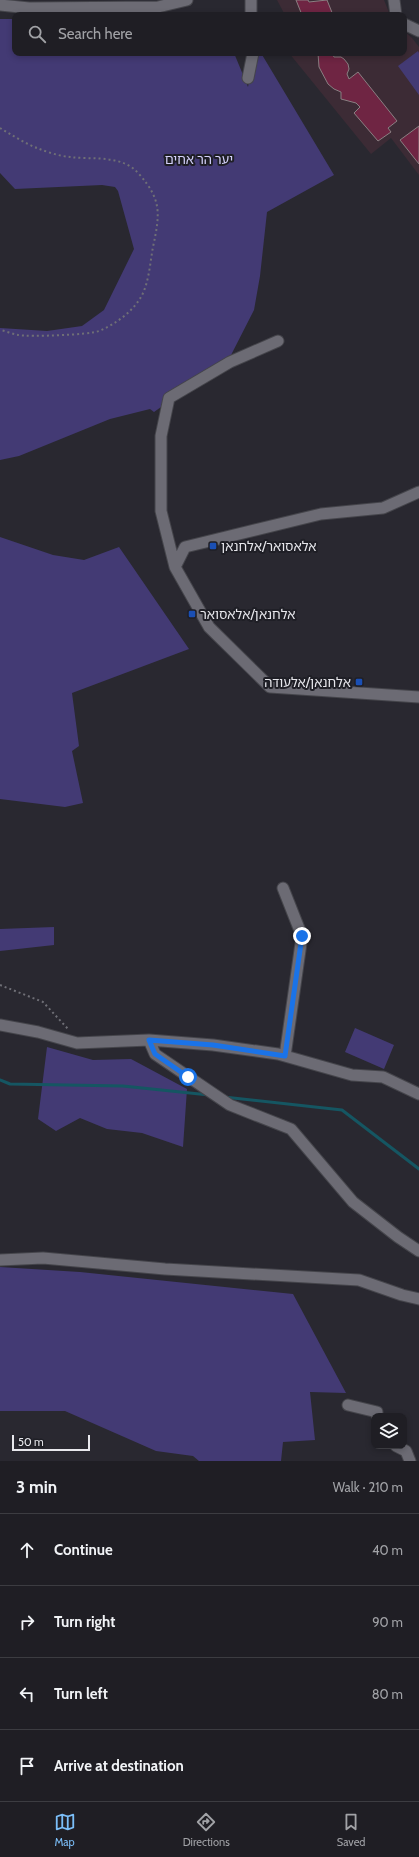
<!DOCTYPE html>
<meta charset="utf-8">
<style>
:root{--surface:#1f1e24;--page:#2c2b31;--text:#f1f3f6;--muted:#a1a2a6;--line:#3c3c41;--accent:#7bbef8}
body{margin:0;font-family:Cabin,"Noto Sans Hebrew",sans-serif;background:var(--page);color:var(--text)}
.controls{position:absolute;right:12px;bottom:12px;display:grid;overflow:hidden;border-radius:8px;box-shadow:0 2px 6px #0003}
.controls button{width:36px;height:36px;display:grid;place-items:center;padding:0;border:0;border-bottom:1px solid var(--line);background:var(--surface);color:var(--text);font:20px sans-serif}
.scale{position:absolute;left:12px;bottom:10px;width:78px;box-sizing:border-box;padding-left:4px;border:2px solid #e8e8ed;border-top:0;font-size:11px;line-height:14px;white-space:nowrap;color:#e8e8ed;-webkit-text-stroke:3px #1f1f26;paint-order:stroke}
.stop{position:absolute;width:12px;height:12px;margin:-9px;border:3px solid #1a73e8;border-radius:50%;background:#fff}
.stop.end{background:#1a73e8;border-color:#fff;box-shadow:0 1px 4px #0008}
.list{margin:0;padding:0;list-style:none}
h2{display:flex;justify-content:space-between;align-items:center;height:52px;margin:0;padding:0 16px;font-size:17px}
h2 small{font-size:13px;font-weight:400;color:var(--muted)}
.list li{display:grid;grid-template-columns:26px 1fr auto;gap:12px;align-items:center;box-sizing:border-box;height:72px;padding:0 16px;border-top:1px solid var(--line)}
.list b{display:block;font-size:15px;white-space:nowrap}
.list em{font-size:13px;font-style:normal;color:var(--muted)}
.icon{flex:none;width:22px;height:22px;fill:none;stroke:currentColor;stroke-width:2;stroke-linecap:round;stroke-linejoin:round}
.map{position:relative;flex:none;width:419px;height:1461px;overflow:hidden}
.search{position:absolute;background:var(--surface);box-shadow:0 2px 6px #0003;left:12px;right:12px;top:12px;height:44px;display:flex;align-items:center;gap:10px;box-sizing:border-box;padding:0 14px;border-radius:8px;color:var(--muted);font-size:15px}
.sheet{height:340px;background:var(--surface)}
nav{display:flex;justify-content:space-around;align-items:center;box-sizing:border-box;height:56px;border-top:1px solid var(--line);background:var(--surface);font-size:11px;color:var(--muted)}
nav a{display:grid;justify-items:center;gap:2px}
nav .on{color:var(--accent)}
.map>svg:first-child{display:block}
.education{fill:#3c2b35}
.green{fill:#433a74}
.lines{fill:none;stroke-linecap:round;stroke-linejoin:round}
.stream{stroke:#155662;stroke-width:3}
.building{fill:#6f2543;stroke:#8a7f82}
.minor-casing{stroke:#45454b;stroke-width:13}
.path{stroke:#6f6f76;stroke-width:2;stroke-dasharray:2 3;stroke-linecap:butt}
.minor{stroke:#6c6b74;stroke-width:11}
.route{stroke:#1a73e8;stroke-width:5}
.transit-dot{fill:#1a4fb4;stroke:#1f1f26;stroke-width:1.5}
.labels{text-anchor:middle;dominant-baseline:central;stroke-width:4;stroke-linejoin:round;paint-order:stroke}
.park-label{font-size:13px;fill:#d5d2fb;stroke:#1f1f26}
.poi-label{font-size:13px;fill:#e8e8ed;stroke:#1f1f26;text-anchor:start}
</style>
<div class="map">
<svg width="419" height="1461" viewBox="0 0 419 1461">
<rect width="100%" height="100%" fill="#292830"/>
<path class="education" d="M 277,0 L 384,0 L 390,15 L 285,15 Z
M 404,31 L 412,38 L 419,47 L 419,175 L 391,138 L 371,154 L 289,53 L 404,53 Z"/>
<path class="green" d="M 0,19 L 15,19 L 15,53 L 234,53 L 248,87 L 255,53 L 261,53 L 334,175 L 267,212 L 260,276 L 254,310 L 229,359 L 154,412 L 150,409 L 110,419 L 19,456 L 0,460 L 0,328 L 47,331 L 82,326 L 104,310 L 134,249 L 118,191 L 115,187 L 102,185 L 15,189 L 0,173 Z
M 418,51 L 419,53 L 419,95 L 398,66 Z
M 0,537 L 53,555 L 84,560 L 119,547 L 189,649 L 72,693 L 79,746 L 72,751 L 83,803 L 65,807 L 0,799 Z
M 54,927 L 54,945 L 0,951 L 0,929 Z
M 355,1028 L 394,1045 L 384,1069 L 345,1052 Z
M 47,1047 L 93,1060 L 131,1059 L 187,1089 L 183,1147 L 142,1133 L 107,1129 L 80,1118 L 56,1131 L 38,1119 Z
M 0,1267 L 80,1272 L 293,1294 L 346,1393 L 310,1392 L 315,1440 L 283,1442 L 281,1461 L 199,1461 L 193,1456 L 156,1451 L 65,1411 L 0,1411 Z"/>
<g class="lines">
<path class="stream" d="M 0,1080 L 10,1084 L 123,1086 L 209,1095
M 224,1097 L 342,1110 L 419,1169"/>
</g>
<path class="building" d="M 296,0 L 308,0 L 309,2 L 327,0 L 333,15 L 302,15 Z
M 318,53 L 332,53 L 334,57 L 341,57 L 344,59 L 348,64 L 349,69 L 347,74 L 349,79 L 358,72 L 397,121 L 388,128 L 391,132 L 378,141 L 354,113 L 360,107 L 356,103 L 341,99 L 341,92 L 334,89 L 328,84 L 319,67 Z
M 419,126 L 419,164 L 400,140 Z"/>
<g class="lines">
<defs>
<path id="minor" d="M 251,0 L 251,15
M 394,0 L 396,15
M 0,5 L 29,8 L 158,7 L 187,0
M 404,24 L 419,31
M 248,78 L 253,53
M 419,492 L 383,508 L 321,514 L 185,547 L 175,567 L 209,627 L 270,687 L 419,697
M 175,567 L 161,511 L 161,436 L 169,398 L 230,362 L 278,341
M 283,888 L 302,936 L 285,1056
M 0,1025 L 38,1032 L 77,1043 L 149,1040 L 213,1045 L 278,1054 L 352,1075 L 383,1077 L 419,1094
M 149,1040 L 155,1054 L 230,1105 L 291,1129 L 353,1202 L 398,1237 L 419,1251
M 0,1260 L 43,1258 L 165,1269 L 359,1280 L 402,1295 L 419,1299
M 348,1405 L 377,1412 L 377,1416
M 396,1446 L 406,1451 L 410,1461"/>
</defs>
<use href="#minor" class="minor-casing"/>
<path class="path" d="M 0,128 C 12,135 24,143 37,148 C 47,152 59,156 70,157 C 92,160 122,154 139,174 C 162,200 160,214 153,247 C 150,263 149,283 141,297 C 132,312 116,324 99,331 C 88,335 30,337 18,335 C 12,334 6,331 0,330
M 0,985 L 43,1002 L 69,1030"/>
<use href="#minor" class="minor"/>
</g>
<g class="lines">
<path class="route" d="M 188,1077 L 155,1054 L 149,1040 L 213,1045 L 285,1056 L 302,936"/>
</g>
<g class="transit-dot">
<rect x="209" y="542" width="8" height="8" rx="2"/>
<rect x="188" y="610" width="8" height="8" rx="2"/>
<rect x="355" y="678" width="8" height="8" rx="2"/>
</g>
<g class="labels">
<g class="park-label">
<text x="199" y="159">יער הר אחים</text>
</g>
<g class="poi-label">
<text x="221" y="546">אלאסואר/אלחנאן</text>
<text x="200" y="614">אלחנאן/אלאסואר</text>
<text x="351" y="682" text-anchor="end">אלחנאן/אלעודה</text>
</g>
</g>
</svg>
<div class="controls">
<button><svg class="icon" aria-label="layers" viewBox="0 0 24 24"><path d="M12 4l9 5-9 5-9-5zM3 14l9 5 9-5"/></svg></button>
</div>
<div class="scale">50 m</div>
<div class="stop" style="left:188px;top:1077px"></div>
<div class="stop end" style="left:302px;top:936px"></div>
<div class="search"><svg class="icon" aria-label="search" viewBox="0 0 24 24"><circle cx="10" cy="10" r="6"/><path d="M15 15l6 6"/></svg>Search here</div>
</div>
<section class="sheet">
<h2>3 min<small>Walk · 210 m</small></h2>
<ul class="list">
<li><svg class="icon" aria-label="ahead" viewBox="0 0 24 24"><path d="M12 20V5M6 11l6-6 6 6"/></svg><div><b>Continue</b></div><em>40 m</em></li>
<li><svg class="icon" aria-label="right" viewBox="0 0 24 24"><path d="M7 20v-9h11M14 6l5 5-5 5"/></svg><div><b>Turn right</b></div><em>90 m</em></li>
<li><svg class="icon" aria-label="left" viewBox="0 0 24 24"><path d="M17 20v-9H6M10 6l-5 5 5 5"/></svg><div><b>Turn left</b></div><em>80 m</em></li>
<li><svg class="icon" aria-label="arrive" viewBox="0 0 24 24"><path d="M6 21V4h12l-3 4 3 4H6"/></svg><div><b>Arrive at destination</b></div></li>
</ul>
</section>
<nav>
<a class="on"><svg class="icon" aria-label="map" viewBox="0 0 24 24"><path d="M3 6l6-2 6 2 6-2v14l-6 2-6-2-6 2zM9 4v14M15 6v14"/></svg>Map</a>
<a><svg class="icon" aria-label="directions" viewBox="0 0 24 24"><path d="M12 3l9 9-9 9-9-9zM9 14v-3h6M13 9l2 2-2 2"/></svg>Directions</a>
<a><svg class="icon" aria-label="saved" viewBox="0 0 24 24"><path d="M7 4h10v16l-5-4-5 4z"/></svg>Saved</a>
</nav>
